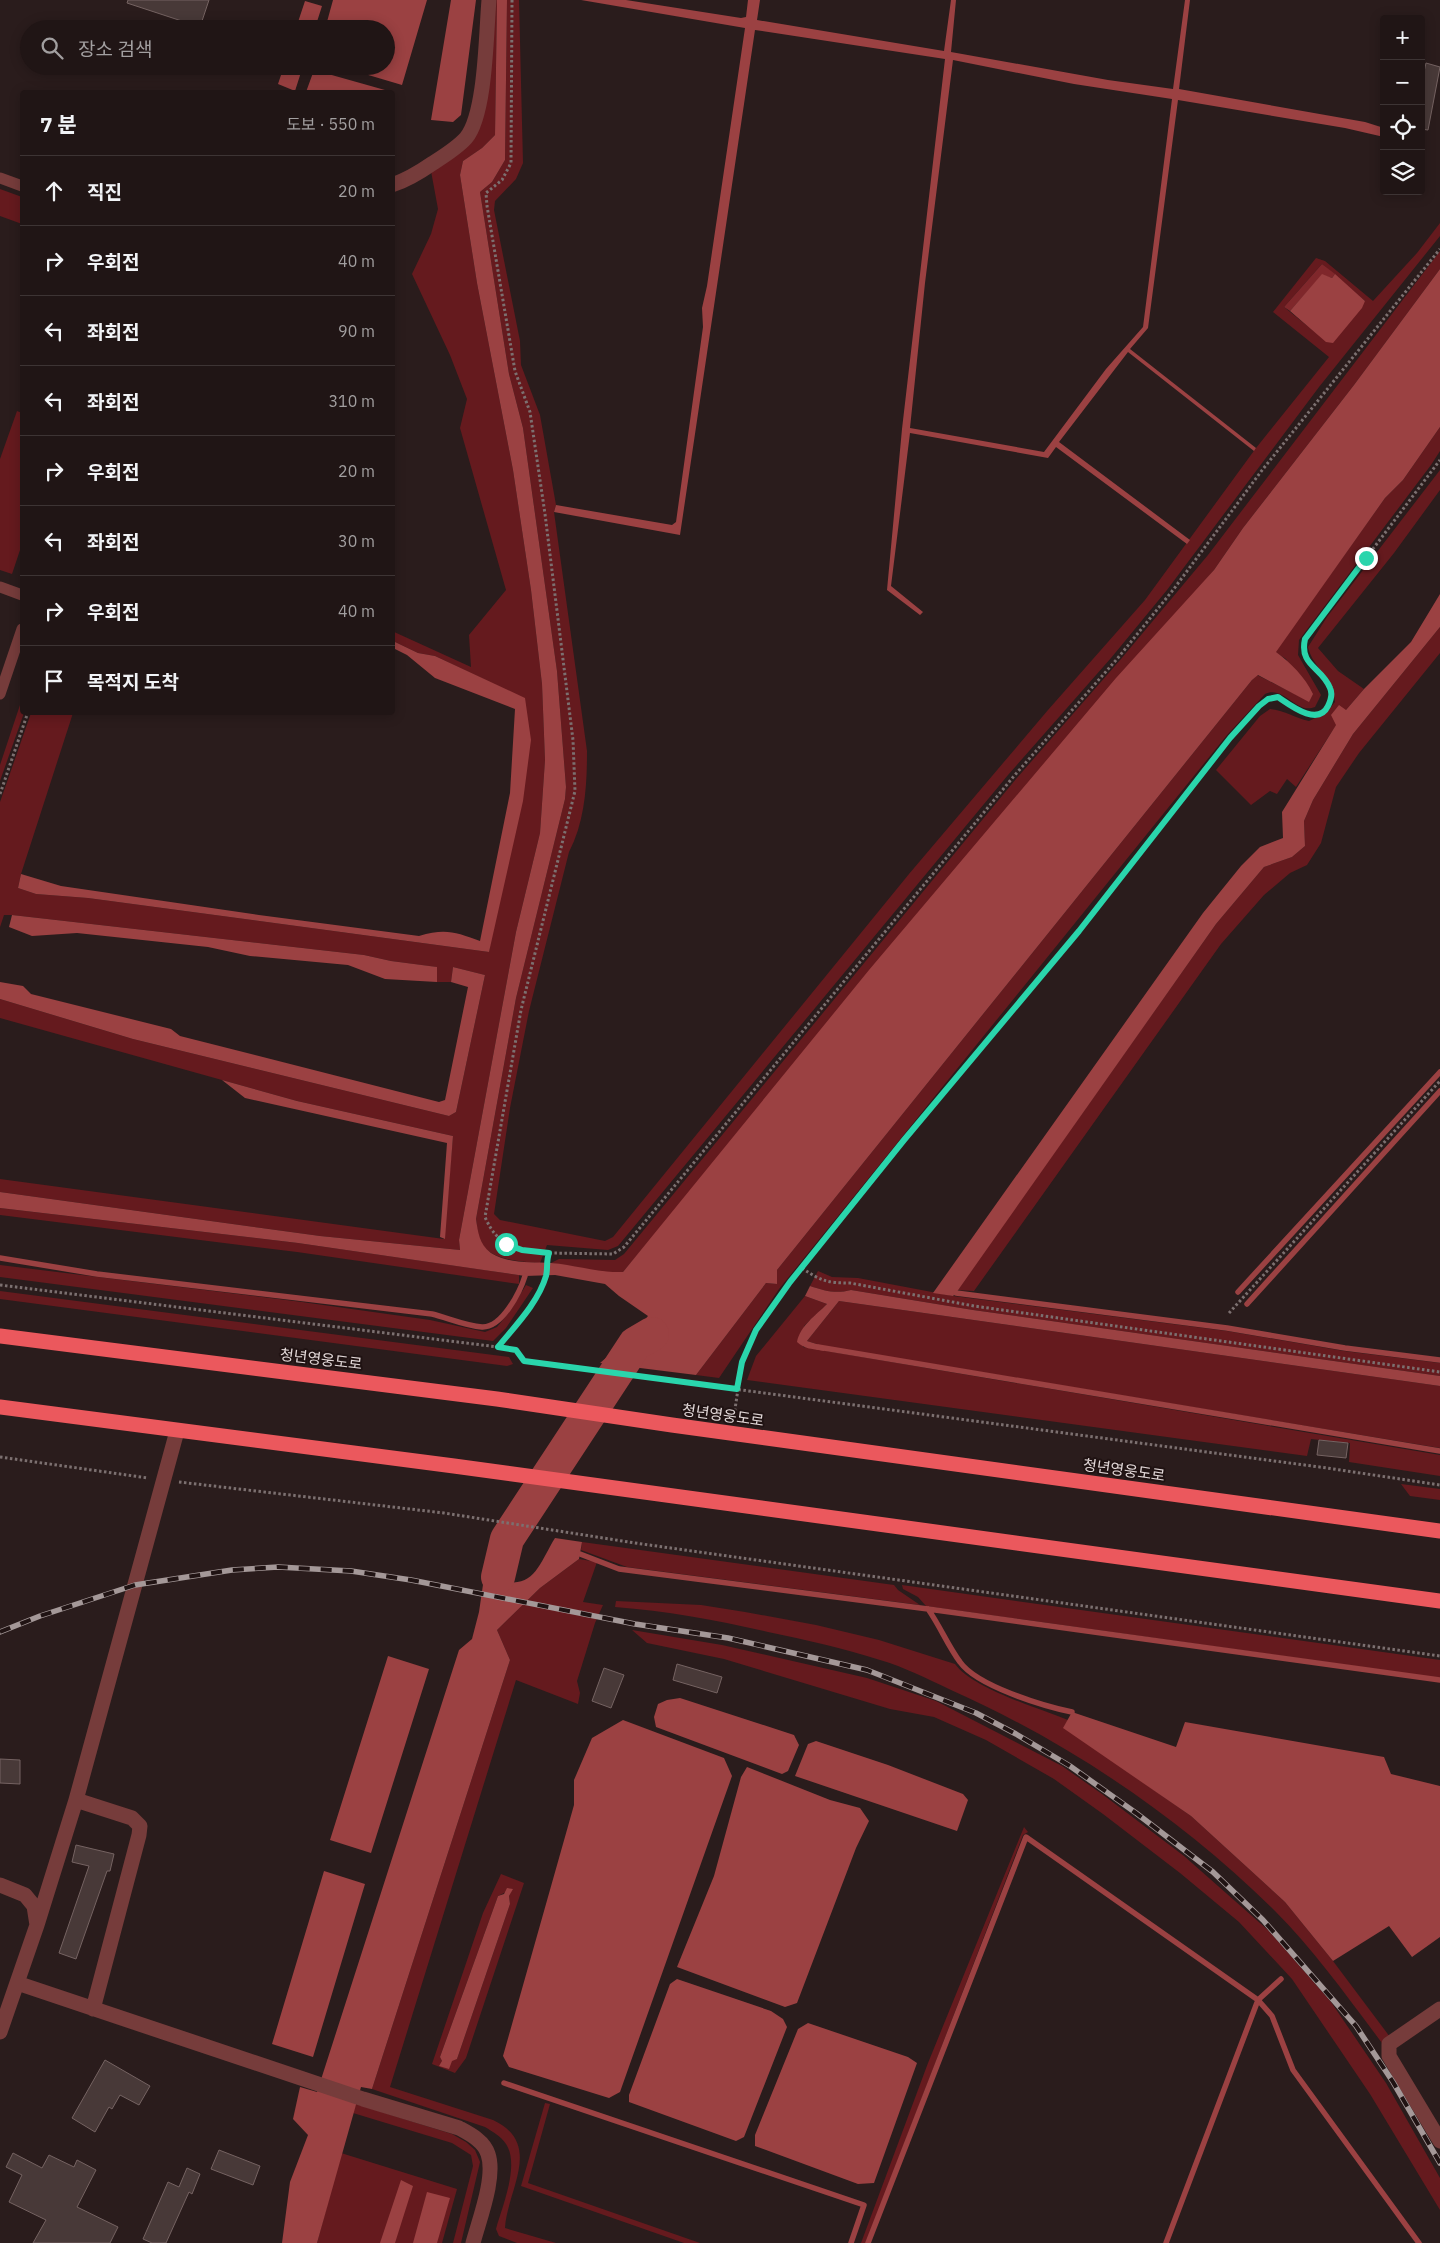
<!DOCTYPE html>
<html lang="ko">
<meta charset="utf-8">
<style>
:root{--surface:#201515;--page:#2d2222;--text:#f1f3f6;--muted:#a29fa0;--line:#3d3434}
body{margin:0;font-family:"IBM Plex Sans","Noto Sans KR",sans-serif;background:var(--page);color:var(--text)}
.controls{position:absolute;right:15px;top:15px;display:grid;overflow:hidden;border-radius:5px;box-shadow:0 2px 12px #0003}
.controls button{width:45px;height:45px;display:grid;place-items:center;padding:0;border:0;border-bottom:1px solid var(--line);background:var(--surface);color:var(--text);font:25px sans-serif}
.stop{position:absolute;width:15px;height:15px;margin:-11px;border:4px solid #2ad5ac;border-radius:50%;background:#fff}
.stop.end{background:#2ad5ac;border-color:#fff;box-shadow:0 1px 5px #0008}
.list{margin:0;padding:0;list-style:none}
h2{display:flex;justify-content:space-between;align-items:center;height:65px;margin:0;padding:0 20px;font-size:21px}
h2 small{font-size:16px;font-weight:400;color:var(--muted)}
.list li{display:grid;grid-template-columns:32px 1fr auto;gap:15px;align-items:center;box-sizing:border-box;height:70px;padding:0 20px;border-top:1px solid var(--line)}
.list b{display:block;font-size:19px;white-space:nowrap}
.list em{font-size:16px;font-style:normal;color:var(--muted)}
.icon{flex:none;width:28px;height:28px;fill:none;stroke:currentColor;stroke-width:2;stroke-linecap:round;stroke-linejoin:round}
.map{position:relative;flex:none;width:1440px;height:2243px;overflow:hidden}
.search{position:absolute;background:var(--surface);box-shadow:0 2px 12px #0003;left:20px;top:20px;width:375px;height:55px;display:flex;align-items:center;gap:12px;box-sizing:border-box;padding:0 18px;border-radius:28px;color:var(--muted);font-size:19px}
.panel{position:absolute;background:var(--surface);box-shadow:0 2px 12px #0003;left:20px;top:90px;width:375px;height:625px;border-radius:5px}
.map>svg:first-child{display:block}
.green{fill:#651a1e;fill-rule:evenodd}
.forest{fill:#7f272b}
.water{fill:#9b4142;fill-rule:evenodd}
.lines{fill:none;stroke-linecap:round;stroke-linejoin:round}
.stream{stroke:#9b4142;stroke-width:5.5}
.river{stroke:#9b4142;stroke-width:34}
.building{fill:#483938;stroke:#756362}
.path{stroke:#7c7070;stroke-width:3;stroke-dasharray:2.5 2.5;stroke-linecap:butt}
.lane{stroke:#763c3b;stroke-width:11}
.street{stroke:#763c3b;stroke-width:15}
.highway{stroke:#eb585d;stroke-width:15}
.rail-casing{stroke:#a49898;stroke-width:5.5}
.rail{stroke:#201313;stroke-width:4;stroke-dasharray:11;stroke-linecap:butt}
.route{stroke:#2ad5ac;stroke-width:6}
.labels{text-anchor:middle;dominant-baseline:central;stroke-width:4;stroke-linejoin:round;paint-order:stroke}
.street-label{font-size:15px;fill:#e2d8d8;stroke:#201313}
</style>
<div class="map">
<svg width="1440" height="2243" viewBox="0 0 1440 2243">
<rect width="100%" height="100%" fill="#2a1c1c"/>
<path class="green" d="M 494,0 L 497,0 L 495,135 L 482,148 L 463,161 L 460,175 L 477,283 L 513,470 L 531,590 L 542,684 L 545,760 L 540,833 L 516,932 L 459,1240 L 460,1250 L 320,1236 L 0,1192 L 0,1179 L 444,1239 L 453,1136 L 297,1101 L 0,1018 L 0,999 L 133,1039 L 449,1116 L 456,1112 L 485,975 L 453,967 L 451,982 L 437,982 L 436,967 L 391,961 L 364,955 L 12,915 L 4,915 L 0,927 L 0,802 L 31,713 L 73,713 L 21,874 L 18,888 L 36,894 L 88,898 L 489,952 L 525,699 L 435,656 L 418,653 L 393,641 L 392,631 L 471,667 L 469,635 L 506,590 L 460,428 L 467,399 L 450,355 L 412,274 L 431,234 L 438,209 L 431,171 L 473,137 Z
M 507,0 L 519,0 L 523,163 L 516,179 L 495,201 L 494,210 L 520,341 L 521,365 L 540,415 L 556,505 L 554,512 L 587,751 C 587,786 585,821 569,852 L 529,1011 L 510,1108 L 494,1214 L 500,1220 L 605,1241 L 613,1237 L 909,874 L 1048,710 L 1145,600 L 1256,448 L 1329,357 L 1273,312 L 1316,258 L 1325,261 L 1373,301 L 1417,253 L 1440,223 L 1440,236 L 1319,387 L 1167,590 L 1111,658 L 1008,775 L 618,1246 L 608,1250 L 547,1245 L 540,1263 C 520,1261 488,1261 479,1239 C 477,1233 477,1225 476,1219 L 516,998 L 565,799 L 566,787 L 557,671 L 523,428 L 509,374 L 480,192 L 492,182 L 505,160 ZM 1322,264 L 1365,301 L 1326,341 L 1284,307 Z
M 0,189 L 22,197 L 22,224 L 0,216 Z
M 1440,251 L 1440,269 L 1354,385 L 1243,528 L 1214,570 L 623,1272 L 601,1272 L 551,1263 L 559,1259 L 615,1260 L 624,1254 L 1016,779 L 1121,659 L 1208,555 Z
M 17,411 L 22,413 L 22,544 L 12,574 L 0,570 L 0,459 Z
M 1440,427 L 1440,451 L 1431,465 L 1299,640 L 1298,655 L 1321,695 L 1315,707 C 1296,715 1284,685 1265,694 L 1227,735 L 779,1289 L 719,1378 L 696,1375 L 766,1283 L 777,1284 L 777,1270 L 1252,680 L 1257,675 L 1309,701 L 1286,659 L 1275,652 L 1385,498 L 1403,480 Z
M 1440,470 L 1440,490 L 1394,553 L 1318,648 L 1338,671 L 1364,689 L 1346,710 L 1296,787 L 1287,779 L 1277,794 L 1270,791 L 1251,805 L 1216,770 L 1260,716 L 1270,709 C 1284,710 1295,718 1309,721 L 1326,713 L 1335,702 C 1333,675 1313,669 1308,647 L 1327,617 Z
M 1440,627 L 1440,653 L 1359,753 L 1336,787 L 1321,843 L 1307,865 L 1290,873 L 1264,895 L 1221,944 L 974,1291 L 957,1290 L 1216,924 L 1264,867 L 1292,857 L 1305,846 L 1304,821 L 1313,800 L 1353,734 Z
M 22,699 L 24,713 L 0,781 L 0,765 Z
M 0,1208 L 298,1243 L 519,1275 L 519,1284 L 297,1252 L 0,1215 Z
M 0,1265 L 302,1302 L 430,1320 L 485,1332 L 497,1327 L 511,1310 L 526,1285 L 533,1288 L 506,1328 L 493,1341 L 0,1277 Z
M 818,1271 L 832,1277 L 858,1278 L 953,1296 L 1227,1331 L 1344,1351 L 1440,1363 L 1440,1376 L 973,1310 L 851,1290 C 836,1294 825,1291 810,1286 Z
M 0,1291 L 509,1357 L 513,1364 L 507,1366 L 0,1299 Z
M 805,1296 L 827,1304 L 804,1326 L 803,1347 L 1440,1455 L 1440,1476 L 1349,1462 L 1350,1443 L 1311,1439 L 1307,1456 L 747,1380 L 756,1356 Z
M 839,1301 L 1440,1386 L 1440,1448 L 823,1346 L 807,1341 Z
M 1401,1484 L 1440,1489 L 1440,1500 L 1410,1496 Z
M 582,1542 L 894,1585 L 898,1590 L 920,1605 L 627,1567 L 581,1550 Z
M 579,1559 L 597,1562 L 583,1602 L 603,1605 L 595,1623 L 577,1681 L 580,1693 L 578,1704 L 516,1680 L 390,2087 L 493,2120 C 544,2144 507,2190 505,2228 L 556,2243 L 517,2243 L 499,2236 L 496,2229 C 502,2207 520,2165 506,2144 C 501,2136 493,2132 485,2127 L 372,2089 L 510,1660 L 497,1630 L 540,1588 Z
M 902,1585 L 1440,1660 L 1440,1678 L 926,1606 L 918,1597 L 903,1589 Z
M 616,1601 L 701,1605 L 745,1612 L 816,1625 L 879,1640 L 955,1664 C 972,1688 1038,1708 1068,1720 L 1064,1727 L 1191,1816 L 1285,1902 L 1333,1961 L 1390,2037 L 1382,2043 C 1348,1998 1315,1951 1275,1911 C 1182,1819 1070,1743 951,1690 C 928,1679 904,1667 880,1660 C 843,1648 806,1640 768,1632 C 717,1620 667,1611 615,1607 Z
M 632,1630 L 722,1645 L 867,1678 L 936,1701 L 1062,1766 L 1102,1794 L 1184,1856 L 1269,1931 L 1331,2002 L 1386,2083 L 1440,2178 L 1440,2210 L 1370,2094 L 1292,1979 L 1239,1922 L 1180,1873 L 1103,1814 L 1054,1779 L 986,1740 L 934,1717 L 890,1709 L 724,1659 L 647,1643 Z
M 1024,1827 L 1028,1832 L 1023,1835 L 866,2243 L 861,2243 L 928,2063 Z
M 501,1874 L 524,1883 L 466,2058 L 455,2073 L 432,2064 L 483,1913 ZM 512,1889 L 509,1896 L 510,1904 L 457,2059 L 442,2061 L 440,2057 L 498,1896 Z
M 545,2103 L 550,2104 L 528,2183 L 700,2243 L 684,2243 L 521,2186 Z
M 356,2104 L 452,2134 L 466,2142 L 475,2150 L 480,2162 L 461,2243 L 453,2243 L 473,2166 L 471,2155 L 452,2143 L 353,2113 Z
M 341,2153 L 457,2189 L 442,2243 L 317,2243 Z"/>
<path class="forest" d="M 1322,264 L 1335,274 L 1332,278 L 1322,275 L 1290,311 L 1284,307 Z"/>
<path class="water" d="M 333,0 L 427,0 L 402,85 L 338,66 L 386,66 L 386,29 L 325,29 Z
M 451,0 L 476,0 L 461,115 L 453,122 L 431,120 Z
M 497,0 L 507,0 L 505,160 L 492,182 L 480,192 L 509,374 L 523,428 L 557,671 L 566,787 L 565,799 L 516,998 L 476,1219 C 478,1232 479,1244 491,1253 C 509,1264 531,1262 551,1263 C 576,1265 598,1273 623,1272 L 869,970 L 1116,678 L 1214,570 L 1243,528 L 1354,385 L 1440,269 L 1440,427 L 1403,480 L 1385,498 L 1276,652 C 1291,663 1305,677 1313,694 L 1309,702 L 1258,675 L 1252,680 L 777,1270 L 777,1284 L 766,1283 L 696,1375 L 600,1363 L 627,1340 L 648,1316 L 619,1296 L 605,1284 L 555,1275 L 525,1276 L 298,1243 L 0,1208 L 0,1192 L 320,1236 L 460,1250 L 459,1240 L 516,932 L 540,833 L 545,760 L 542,684 L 531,590 L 513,470 L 477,283 L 460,175 L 463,161 L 482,148 L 495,135 Z
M 581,0 L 626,0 L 741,18 L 746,17 L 748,0 L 760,0 L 757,20 L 944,51 L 951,0 L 956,0 L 951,52 L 1108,80 L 1173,89 L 1185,0 L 1190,0 L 1179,89 L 1365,122 L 1384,128 L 1384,137 L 1345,128 L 1178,100 L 1148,328 L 1130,349 L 1256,448 L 1254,451 L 1128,352 L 1059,442 L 1190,540 L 1187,544 L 1056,447 L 1048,458 L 910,433 L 891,586 L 923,612 L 920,615 L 887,590 L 902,429 L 945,59 L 755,30 L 680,535 L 554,512 L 556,505 L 672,525 L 676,522 L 703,327 L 702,308 L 707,286 L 745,28 ZM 953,60 L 1074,84 L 1172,99 L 1143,327 L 1106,369 L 1044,452 L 910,428 L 925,283 Z
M 305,1 L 322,6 L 315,28 L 298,22 Z
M 284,66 L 303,66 L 295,91 L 278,84 Z
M 314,70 L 392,92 L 306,92 Z
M 1322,274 L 1332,278 L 1335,274 L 1365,301 L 1362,308 L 1333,343 L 1326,342 L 1290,311 Z
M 1440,594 L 1440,627 L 1353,734 L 1313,800 L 1304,821 L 1305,846 L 1292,857 L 1264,867 L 1216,924 L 956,1293 L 953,1296 L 933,1293 L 1203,913 L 1241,866 L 1260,847 L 1283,838 L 1282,812 L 1336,725 L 1331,715 L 1339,705 L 1346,710 L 1364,689 L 1411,642 Z
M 393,641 L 418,653 L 435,656 L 525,698 L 531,740 L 523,801 L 489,952 L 88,898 L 36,894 L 18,888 L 21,874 L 61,886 L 259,915 L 419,936 C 445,928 456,932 480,941 L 510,793 L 515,709 L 435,678 L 407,655 L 393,648 Z
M 12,915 L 364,955 L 391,961 L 437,967 L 437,982 L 385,979 L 348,965 L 250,956 L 208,947 L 77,933 L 32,936 L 9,927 Z
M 453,967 L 485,975 L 456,1112 L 449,1116 L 133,1039 L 0,999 L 0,982 L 23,986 L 31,994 L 171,1029 L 180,1036 L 439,1102 L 445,1100 L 468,987 L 451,982 Z
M 222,1080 L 297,1101 L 453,1136 L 445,1239 L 440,1237 L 447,1143 L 245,1098 Z
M 810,1286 C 825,1291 836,1294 851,1290 L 973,1310 L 1440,1376 L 1440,1386 L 839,1301 L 807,1341 L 823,1346 L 825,1348 L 824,1351 C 813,1349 804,1349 797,1342 C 800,1326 816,1315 827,1304 L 805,1296 Z
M 500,1531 L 526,1535 L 500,1580 C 534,1591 540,1562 555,1538 L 582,1542 L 579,1559 L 540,1588 L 497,1630 L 510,1660 L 372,2089 L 361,2087 L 317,2243 L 282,2243 L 290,2182 L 308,2135 L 293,2119 L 300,2087 L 317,2092 L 459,1650 L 472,1639 L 479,1612 L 485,1571 Z
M 388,1656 L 429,1669 L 371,1853 L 330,1840 Z
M 680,1698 L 794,1735 L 799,1745 L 788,1771 L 782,1774 L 656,1727 L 654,1717 L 658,1704 L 667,1700 Z
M 1072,1712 L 1176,1747 L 1185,1722 L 1384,1757 L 1391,1774 L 1440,1786 L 1440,1937 L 1412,1957 L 1389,1926 L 1333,1961 L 1285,1902 L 1191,1816 L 1063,1728 Z
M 623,1720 L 724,1758 L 732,1776 L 620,2092 L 609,2098 L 509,2067 L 503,2056 L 574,1805 L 574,1780 L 592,1738 Z
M 816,1741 L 888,1765 L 963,1794 L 968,1800 L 957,1831 L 795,1776 L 808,1744 Z
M 747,1767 L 830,1800 L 860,1808 L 869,1821 L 856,1848 L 797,2003 L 785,2007 L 677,1967 L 714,1876 L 741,1777 Z
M 324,1871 L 365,1884 L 313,2057 L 272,2044 Z
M 507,1888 L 513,1889 L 509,1896 L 510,1904 L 457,2059 L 452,2061 L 449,2069 L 439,2066 L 442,2061 L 440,2057 L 498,1896 L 504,1894 Z
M 677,1979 L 771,2011 L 783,2019 L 787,2027 L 744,2137 L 736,2141 L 629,2102 L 629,2095 L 670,1984 Z
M 808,2023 L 908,2057 L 917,2063 L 874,2183 L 858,2184 L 755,2146 L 755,2135 L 798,2029 Z
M 401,2180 L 413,2186 L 395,2243 L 380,2243 Z
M 427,2192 L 450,2198 L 437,2243 L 413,2243 Z"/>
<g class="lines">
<path class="stream" d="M 0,1258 L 97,1274 L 432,1314 C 448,1318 466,1326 482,1327 C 502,1328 520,1292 525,1276
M 1238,1292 L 1440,1072
M 956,1293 L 1227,1328 L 1345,1348 L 1440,1360
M 1247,1304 L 1440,1091
M 818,1347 L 1440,1451
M 580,1554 L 619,1569 L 928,1609 L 1440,1680
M 928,1609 C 940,1626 948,1646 960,1662 C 977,1686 1043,1706 1072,1712
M 504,2083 L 864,2205 L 851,2243
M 868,2243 L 1026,1837 L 1258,2000 L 1272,2016 L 1293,2070 L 1419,2243
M 1166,2243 L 1258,2000 L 1281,1979"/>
<path class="river" d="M 498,1577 L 507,1539 L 635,1344 L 652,1334"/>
</g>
<path class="building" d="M 128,0 L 209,0 L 200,27 L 127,3 Z
M 1426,63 L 1440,67 L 1428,130 L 1421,129 L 1421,85 Z
M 1319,1440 L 1348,1443 L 1346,1458 L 1317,1455 Z
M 677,1664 L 722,1677 L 717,1693 L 673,1680 Z
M 604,1668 L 624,1675 L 611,1708 L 592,1701 Z
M 0,1759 L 20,1760 L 20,1784 L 0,1783 Z
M 76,1845 L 114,1854 L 110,1871 L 107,1871 L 76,1959 L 59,1953 L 89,1866 L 72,1862 Z
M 105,2060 L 150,2086 L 139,2105 L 120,2095 L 112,2109 L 109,2107 L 95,2132 L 72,2118 Z
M 219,2150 L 260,2166 L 253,2185 L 211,2169 Z
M 13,2153 L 42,2168 L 49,2155 L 74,2167 L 77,2160 L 96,2170 L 77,2207 L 118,2227 L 110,2243 L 33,2243 L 46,2220 L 9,2202 L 22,2175 L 6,2167 Z
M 187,2168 L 200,2174 L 192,2194 L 189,2192 L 166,2243 L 152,2243 L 143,2239 L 168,2182 L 179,2187 Z"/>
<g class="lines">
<path class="path" d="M 512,0 L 511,163 L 502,180 L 486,193 L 487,206 L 515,371 L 530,412 L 545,514 L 573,740 L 575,791 L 521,1010 L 485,1217 C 498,1248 519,1250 549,1253
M 0,794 L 28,712
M 802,1268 C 821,1281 827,1283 850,1283 L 974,1306 L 1440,1372
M 0,1285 L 498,1347 L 516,1350 L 524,1361 L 1327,1468 L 1440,1485
M 1229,1313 L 1440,1081
M 498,1347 C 515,1326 538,1303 546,1276 C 548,1268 546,1261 549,1253 L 613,1254 L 624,1247 L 1014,776 L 1117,659 L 1173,590 L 1263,469 L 1440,249
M 734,1416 L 742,1362 L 756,1330 L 790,1283 L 904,1140 L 1079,931 L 1230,738 L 1259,706 L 1268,699 L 1278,697 C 1290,705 1318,727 1328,706 C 1331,700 1333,694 1330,688 C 1322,667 1299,665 1305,639 L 1440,460
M 0,1457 L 148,1478
M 179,1482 L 444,1513 L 635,1543 L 1440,1656"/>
<path class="lane" d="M 0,178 L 22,186
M 0,587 L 22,595
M 0,694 L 22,629"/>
<path class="street" d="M 392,185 C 407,180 420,172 433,163 C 444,156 457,148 466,138 C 486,114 486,33 489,0
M 76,1800 L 132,1818 L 140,1826 L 139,1835 L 93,2009
M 0,1885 L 25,1895 L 34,1906 L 37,1925 L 0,2032
M 37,1925 L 76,1800 L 177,1431
M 17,1983 L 363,2099 L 459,2128 C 470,2134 484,2141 488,2154 C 496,2177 479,2220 473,2243
M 1440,2009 L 1389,2044 L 1389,2056 L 1440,2141"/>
<path class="highway" d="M 0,1336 L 497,1399 L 672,1425 L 1440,1531
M 0,1407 L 454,1466 L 1440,1601"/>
<defs>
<path id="rail" d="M 0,1632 L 40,1616 L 135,1585 L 232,1570 L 278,1567 L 351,1571 L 411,1580 L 635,1624 L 728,1638 L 867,1670 L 976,1713 L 1016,1734 L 1070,1766 L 1136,1813 L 1213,1872 L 1263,1920 L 1356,2026 L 1393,2082 L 1440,2163"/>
</defs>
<use href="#rail" class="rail-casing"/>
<use href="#rail" class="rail"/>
</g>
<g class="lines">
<path class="route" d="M 506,1244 L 522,1250 L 549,1253 C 546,1261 548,1268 546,1276 C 538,1303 515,1326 498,1347 L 516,1350 L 524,1361 L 737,1389 L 742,1362 L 756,1330 L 790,1282 L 904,1140 L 1079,931 L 1230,738 L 1259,706 L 1268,699 L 1278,697 C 1290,705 1318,727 1328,706 C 1331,700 1333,694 1330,688 C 1322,667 1299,666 1305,639 L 1366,558"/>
</g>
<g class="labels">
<g class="street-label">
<text transform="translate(321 1359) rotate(7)">청년영웅도로</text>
<text transform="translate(723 1415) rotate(8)">청년영웅도로</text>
<text transform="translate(1124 1470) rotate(8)">청년영웅도로</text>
</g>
</g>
</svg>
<div class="controls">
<button>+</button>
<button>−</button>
<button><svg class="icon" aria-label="locate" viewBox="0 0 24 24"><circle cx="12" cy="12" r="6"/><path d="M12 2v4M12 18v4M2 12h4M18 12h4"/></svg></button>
<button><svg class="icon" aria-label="layers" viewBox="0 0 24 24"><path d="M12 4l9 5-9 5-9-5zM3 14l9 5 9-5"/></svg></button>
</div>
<div class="stop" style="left:506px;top:1244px"></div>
<div class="stop end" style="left:1366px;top:558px"></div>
<div class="search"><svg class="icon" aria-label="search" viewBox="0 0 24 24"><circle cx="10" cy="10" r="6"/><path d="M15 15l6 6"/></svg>장소 검색</div>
<section class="panel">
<h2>7 분<small>도보 · 550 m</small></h2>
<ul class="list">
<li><svg class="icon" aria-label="ahead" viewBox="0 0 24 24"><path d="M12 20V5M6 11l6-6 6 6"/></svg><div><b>직진</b></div><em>20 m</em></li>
<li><svg class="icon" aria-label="right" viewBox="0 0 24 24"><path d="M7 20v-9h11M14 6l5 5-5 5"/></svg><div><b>우회전</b></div><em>40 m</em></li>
<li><svg class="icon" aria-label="left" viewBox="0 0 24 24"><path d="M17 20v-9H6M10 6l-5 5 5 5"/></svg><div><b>좌회전</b></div><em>90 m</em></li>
<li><svg class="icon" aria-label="left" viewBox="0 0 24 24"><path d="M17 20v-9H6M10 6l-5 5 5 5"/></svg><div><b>좌회전</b></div><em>310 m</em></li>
<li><svg class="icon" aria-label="right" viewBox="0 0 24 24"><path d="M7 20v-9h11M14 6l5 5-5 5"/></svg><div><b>우회전</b></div><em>20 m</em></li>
<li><svg class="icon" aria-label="left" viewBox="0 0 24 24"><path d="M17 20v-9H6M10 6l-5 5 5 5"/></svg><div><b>좌회전</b></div><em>30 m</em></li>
<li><svg class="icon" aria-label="right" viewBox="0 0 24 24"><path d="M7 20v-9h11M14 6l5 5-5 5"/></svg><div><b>우회전</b></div><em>40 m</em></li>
<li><svg class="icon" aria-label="arrive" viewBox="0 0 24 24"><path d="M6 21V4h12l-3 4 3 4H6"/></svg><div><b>목적지 도착</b></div></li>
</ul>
</section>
</div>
